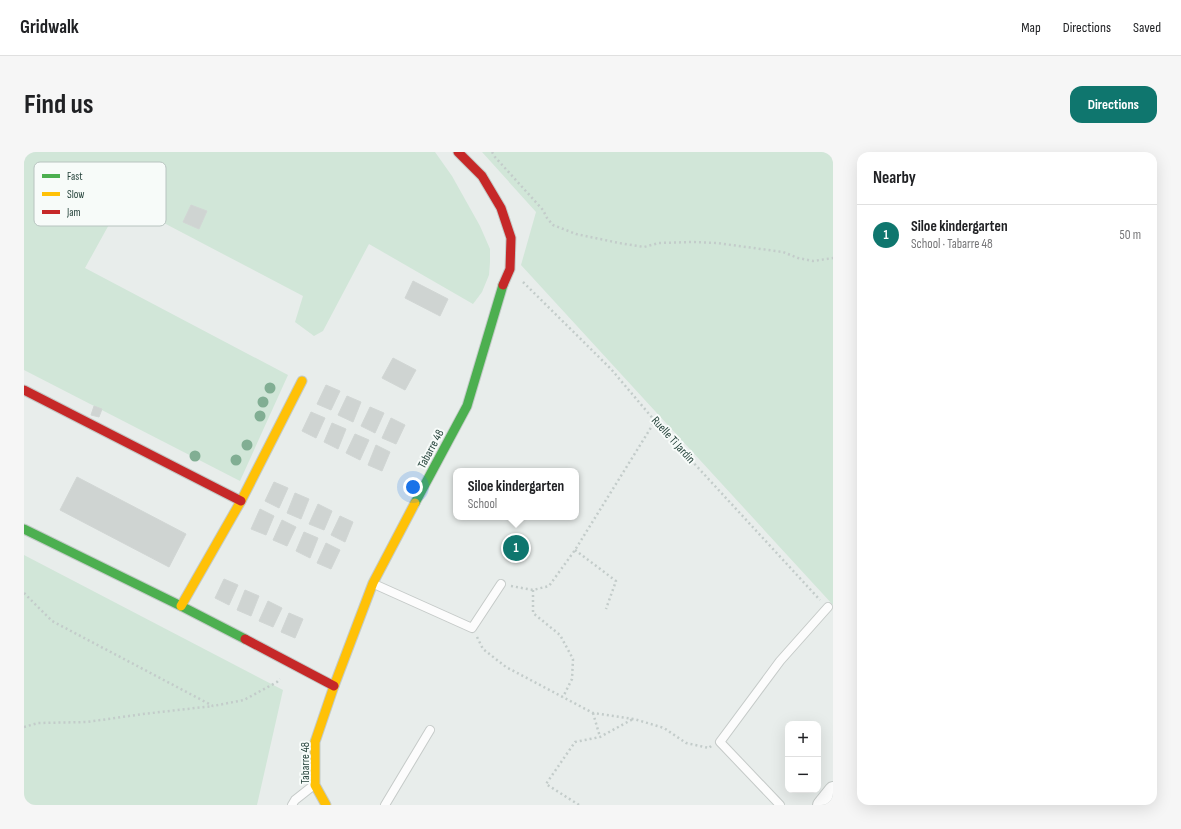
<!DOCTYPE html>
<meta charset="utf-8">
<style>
:root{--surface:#fff;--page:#f6f6f6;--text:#202124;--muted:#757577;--line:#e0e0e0;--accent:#0f766e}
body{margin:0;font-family:"Sofia Sans Condensed",sans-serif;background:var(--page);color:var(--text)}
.controls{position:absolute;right:12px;bottom:12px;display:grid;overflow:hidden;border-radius:8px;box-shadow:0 4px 16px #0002}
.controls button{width:36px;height:36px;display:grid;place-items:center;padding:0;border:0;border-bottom:1px solid var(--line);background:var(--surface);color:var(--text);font:20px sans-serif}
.you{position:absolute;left:389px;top:335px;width:14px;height:14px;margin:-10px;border:3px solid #fff;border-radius:50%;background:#1a73e8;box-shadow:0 0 0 6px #1a73e833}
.badge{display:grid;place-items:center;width:26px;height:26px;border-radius:50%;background:var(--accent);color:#fff;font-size:13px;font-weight:700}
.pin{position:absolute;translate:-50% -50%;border:2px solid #fff;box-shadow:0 1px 4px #0006}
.popup{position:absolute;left:429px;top:316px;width:126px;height:52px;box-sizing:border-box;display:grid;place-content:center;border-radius:8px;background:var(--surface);filter:drop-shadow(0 1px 3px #0005);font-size:13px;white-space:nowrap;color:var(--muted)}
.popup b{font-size:15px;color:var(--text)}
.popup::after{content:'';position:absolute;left:50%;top:100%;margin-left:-8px;border:8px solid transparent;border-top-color:var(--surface)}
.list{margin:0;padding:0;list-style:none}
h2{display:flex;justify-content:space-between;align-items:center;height:52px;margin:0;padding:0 16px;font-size:17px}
h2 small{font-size:13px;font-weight:400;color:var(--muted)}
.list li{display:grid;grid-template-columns:26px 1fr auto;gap:12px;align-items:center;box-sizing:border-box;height:60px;padding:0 16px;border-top:1px solid var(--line)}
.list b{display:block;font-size:15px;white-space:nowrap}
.list p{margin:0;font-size:13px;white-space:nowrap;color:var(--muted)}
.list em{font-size:13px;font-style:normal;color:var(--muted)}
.map{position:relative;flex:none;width:809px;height:653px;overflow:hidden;border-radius:12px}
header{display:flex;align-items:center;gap:24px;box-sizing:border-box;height:56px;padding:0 20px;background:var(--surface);border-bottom:1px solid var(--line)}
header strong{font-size:19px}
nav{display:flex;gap:22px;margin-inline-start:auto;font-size:14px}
.intro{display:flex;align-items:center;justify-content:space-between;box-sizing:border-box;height:96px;padding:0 24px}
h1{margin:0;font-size:28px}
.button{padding:10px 18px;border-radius:12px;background:var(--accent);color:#fff;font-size:14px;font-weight:700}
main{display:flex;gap:24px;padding:0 24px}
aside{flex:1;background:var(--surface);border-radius:12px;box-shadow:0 4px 16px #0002}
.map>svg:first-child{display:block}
.green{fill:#d1e6d8}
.building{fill:#cfd4d2;stroke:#d1d6d4}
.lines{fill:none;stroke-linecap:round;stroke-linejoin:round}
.lane-casing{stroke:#c5cac8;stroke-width:10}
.street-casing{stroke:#c5cac8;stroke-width:18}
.fast-casing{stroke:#c3cbc8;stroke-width:11}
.slow-casing{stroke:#c3cbc8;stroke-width:11}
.jam-casing{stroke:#c3cbc8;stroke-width:11}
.path{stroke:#c3ccca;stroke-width:2.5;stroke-dasharray:2 3;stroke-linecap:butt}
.lane{stroke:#fcfcfc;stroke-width:8}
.street{stroke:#fcfcfc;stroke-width:16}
.fast{stroke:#4caf50;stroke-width:9}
.slow{stroke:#ffc107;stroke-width:9}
.jam{stroke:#c62828;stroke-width:9}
.tree{fill:#81ae93}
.labels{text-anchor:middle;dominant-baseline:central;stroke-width:4;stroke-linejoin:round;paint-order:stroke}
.street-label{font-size:12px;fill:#24423a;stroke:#f7fbf9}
.key{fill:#f7fbf9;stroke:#b8c4c0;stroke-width:1}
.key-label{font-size:11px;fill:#24423a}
</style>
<header>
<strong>Gridwalk</strong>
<nav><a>Map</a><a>Directions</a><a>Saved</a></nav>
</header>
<div class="intro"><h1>Find us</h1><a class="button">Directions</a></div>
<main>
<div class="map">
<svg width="809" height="653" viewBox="0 0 809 653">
<rect width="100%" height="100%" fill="#e8edeb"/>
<path class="green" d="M 0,0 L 411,0 L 428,24 L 456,74 L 466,97 L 466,110 L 465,123 L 458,140 L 449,152 L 345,92 L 299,179 L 290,184 L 271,170 L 279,144 L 98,49 L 61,116 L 264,223 L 216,329 L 0,218 Z
M 458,0 L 809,0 L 809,453 L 497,113 L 512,60 Z
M 0,403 L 259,538 L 233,653 L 0,653 Z"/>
<path class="building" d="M 167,53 L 183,59 L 175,77 L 159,70 Z
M 389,129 L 424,147 L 416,164 L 381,146 Z
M 369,206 L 392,218 L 381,238 L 358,226 Z
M 302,233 L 316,239 L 307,258 L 293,252 Z
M 323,244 L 337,250 L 329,270 L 314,263 Z
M 70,254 L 78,257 L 75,265 L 67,263 Z
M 346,255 L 360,261 L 351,281 L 337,274 Z
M 287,260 L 301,266 L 292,286 L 278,279 Z
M 367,266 L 381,273 L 372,292 L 358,286 Z
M 308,271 L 322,277 L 314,297 L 300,290 Z
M 331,282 L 345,288 L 336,308 L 322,301 Z
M 352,293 L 366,300 L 358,319 L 344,313 Z
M 53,325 L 162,382 L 145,415 L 36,358 Z
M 250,330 L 264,336 L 255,356 L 241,349 Z
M 271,341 L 285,347 L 277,367 L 263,361 Z
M 294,352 L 308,359 L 300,378 L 285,372 Z
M 236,357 L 250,364 L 242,383 L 227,377 Z
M 316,364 L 329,370 L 321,390 L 307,383 Z
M 258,368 L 272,375 L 263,394 L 249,388 Z
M 280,380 L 294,386 L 286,406 L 272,399 Z
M 302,391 L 316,398 L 307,417 L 293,411 Z
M 200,427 L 214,433 L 205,453 L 191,446 Z
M 221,438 L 235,444 L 227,464 L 213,458 Z
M 244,449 L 258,456 L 249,475 L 235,469 Z
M 265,461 L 279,467 L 271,486 L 257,480 Z"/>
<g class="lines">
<defs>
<path id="lane" d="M 350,432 L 448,476 L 477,432
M 268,653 L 271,648 L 290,633
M 361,653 L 406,578
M 756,653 L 696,590 L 756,509 L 804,455"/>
<path id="street" d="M 797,653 L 809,638"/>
<path id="fast" d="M 391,351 L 443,254 L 479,133
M 0,377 L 157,454 L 221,487"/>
<path id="slow" d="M 157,454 L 217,349 L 278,229
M 302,653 L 291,633 L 291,590 L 310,534 L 349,431 L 391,351"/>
<path id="jam" d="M 434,0 L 458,24 L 477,56 L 487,86 L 486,117 L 479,133
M 0,238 L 217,349
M 221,487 L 310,534"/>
</defs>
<use href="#lane" class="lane-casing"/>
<use href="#street" class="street-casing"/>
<use href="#fast" class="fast-casing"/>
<use href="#slow" class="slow-casing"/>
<use href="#jam" class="jam-casing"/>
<path class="path" d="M 468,0 L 471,5 L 519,58 L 523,66 L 529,73 L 552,82 L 595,91 L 620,95 L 635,91 L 669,90 L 693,91 L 759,100 L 774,106 L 789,109 L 809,106
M 499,130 L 587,217 L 631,269 L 796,448
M 551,398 L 592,429 L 582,457
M 487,434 L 509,438 L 525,434 L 551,398 L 631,269
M 509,438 L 509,461 L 536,483 L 549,507 L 548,527 L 539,545
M 0,441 L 28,469 L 189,554 L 220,548 L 253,530 L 256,527
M 453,485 L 459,497 L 482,515 L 569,561 L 610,567 L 640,576 L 662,591 L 685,596 L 687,594
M 569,561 L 576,585
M 0,575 L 14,571 L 63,570 L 119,562 L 189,554
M 555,653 L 522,632 L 551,590 L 576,585 L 609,567"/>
<use href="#lane" class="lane"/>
<use href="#street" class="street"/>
<use href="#fast" class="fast"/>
<use href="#slow" class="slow"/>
<use href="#jam" class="jam"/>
</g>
<g class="tree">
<circle cx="246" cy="236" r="5.5"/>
<circle cx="239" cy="250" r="5.5"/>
<circle cx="236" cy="264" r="5.5"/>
<circle cx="223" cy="293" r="5.5"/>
<circle cx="171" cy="304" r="5.5"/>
<circle cx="212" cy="308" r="5.5"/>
</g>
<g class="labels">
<g class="street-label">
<text transform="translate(649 288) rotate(48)">Ruelle Ti Jardin</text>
<text transform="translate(407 297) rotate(-62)">Tabarre 48</text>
<text transform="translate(281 611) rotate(-90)">Tabarre 48</text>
</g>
</g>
<rect x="10" y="10" width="132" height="64" rx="6" class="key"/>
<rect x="18" y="22" width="18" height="4" fill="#4caf50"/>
<rect x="18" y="40" width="18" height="4" fill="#ffc107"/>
<rect x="18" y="58" width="18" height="4" fill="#c62828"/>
<g class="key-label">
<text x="43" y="28">Fast</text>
<text x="43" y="46">Slow</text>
<text x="43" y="64">Jam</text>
</g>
</svg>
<div class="controls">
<button>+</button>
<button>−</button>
</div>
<div class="you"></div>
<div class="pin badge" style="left:492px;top:396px">1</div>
<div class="popup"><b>Siloe kindergarten</b>School</div>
</div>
<aside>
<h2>Nearby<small></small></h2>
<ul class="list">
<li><span class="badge">1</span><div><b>Siloe kindergarten</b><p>School · Tabarre 48</p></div><em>50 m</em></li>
</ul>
</aside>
</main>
